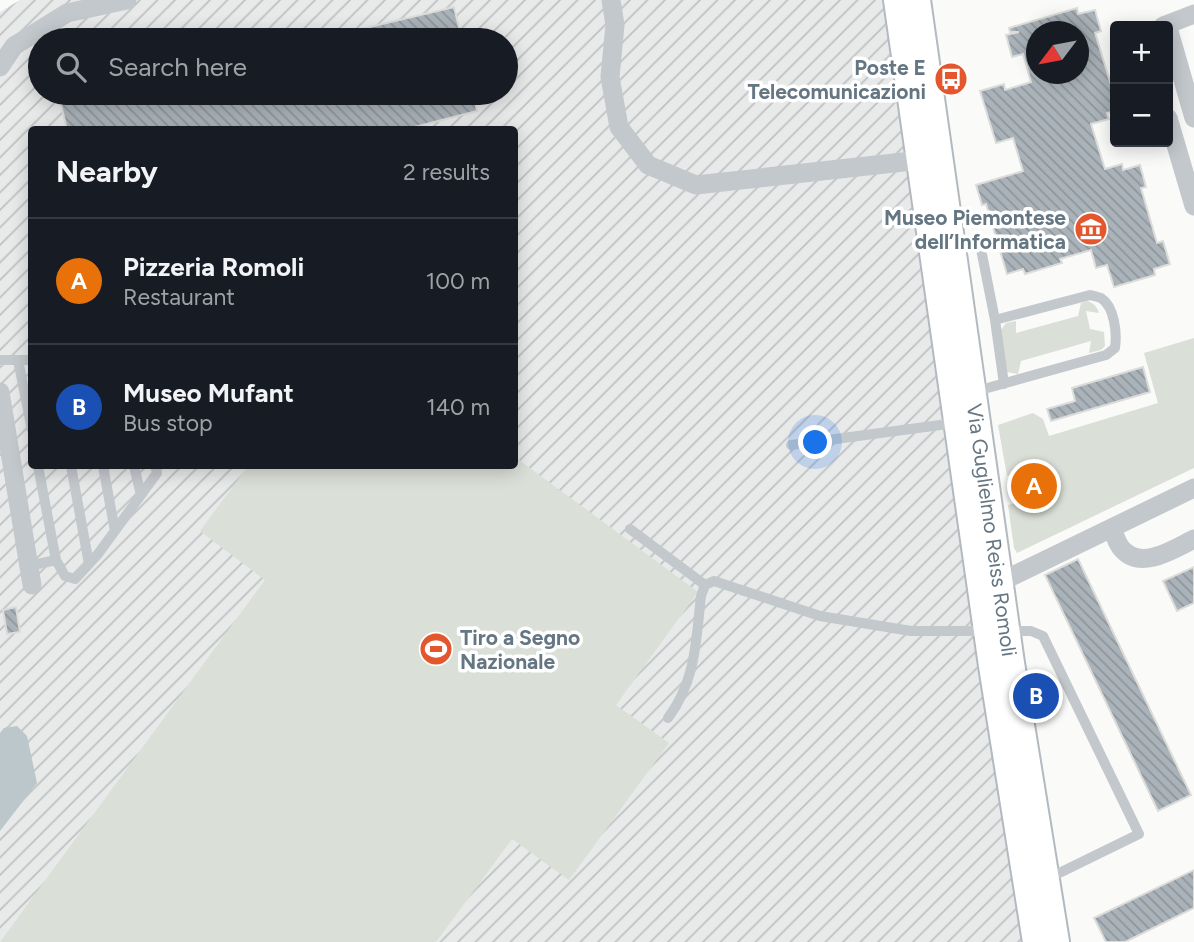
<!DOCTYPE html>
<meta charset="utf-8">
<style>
:root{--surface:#171b24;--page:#242831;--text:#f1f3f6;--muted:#9ea1a6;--line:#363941;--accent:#e4572e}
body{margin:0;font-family:Figtree,sans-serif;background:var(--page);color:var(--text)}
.controls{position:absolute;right:21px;top:21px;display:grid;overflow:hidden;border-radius:7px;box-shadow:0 4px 18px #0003}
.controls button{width:63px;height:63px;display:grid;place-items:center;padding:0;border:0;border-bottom:2px solid var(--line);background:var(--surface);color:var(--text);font:35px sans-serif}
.compass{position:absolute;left:1026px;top:21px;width:63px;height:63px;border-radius:50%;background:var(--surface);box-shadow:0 4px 18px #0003;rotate:238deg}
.you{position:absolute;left:816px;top:443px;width:24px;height:24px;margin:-18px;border:5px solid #fff;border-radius:50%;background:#1a73e8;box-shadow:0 0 0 10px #1a73e833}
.badge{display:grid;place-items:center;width:46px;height:46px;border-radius:50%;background:var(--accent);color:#fff;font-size:23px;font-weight:700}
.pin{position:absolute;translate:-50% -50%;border:4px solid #fff;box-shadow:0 2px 7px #0006}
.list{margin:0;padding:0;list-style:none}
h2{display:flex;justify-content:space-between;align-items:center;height:91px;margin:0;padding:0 28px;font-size:30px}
h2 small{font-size:23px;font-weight:400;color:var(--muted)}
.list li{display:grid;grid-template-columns:46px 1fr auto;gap:21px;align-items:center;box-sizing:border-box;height:126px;padding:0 28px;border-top:2px solid var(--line)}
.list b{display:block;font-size:26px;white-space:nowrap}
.list p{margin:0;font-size:23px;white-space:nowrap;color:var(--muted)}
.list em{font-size:23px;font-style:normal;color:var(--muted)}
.icon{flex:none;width:38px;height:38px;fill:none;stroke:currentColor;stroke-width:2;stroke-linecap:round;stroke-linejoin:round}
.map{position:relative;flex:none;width:1194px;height:942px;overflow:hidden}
.search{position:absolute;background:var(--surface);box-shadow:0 4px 18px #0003;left:28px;top:28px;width:490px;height:77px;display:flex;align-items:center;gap:18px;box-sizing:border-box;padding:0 24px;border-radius:38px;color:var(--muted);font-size:26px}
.panel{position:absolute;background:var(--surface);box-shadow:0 4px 18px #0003;left:28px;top:126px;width:490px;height:343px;border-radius:7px}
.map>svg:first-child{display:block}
.industrial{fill:url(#industrial-furrows);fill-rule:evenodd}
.green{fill:#dadfd7}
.water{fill:#bbc7cb}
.building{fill:url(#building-back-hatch);stroke:#dcdcda;stroke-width:2;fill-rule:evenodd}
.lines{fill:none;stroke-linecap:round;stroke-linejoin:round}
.secondary-casing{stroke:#b3babf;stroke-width:30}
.service{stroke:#c3c8cc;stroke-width:10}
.minor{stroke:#c3c8cc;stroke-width:19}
.secondary{stroke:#fff;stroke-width:26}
.labels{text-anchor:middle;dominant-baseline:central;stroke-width:7;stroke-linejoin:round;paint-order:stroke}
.poi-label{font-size:21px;font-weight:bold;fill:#657683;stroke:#fff;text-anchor:end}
.street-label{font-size:21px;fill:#657683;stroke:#fff}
</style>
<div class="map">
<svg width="1194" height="942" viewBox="0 0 1194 942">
<defs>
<pattern id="industrial-furrows" width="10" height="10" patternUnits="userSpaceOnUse" patternTransform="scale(1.75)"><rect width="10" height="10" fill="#e8e9e9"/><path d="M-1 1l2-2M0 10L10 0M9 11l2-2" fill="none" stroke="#c0c1c2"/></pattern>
<pattern id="building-back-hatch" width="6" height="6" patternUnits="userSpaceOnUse" patternTransform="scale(1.75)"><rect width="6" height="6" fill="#aab3b9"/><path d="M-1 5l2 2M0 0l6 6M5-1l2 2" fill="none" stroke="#8e969c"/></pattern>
</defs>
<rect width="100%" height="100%" fill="#fafaf8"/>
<path class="industrial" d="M 20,0 L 886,0 L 1027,942 L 0,942 L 0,12 ZM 40,40 L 506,40 L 506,93 L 40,93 ZM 32,130 L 514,130 L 514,466 L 32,466 Z"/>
<path class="green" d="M 1087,301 C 1094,303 1097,307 1099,313 L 1086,311 L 1090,329 L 1104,332 L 1105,346 L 1101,350 L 1089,353 L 1091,341 L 1021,361 L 1018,374 L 1007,372 L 1000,331 L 1006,323 L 1016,321 L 1016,333 L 1078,316 L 1081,303 Z
M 1194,338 L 1194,468 L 1017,553 L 1014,548 L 1008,505 L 1050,493 L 1042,467 L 1007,476 L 998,425 L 1033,413 L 1043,419 L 1049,436 L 1158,403 L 1144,353 Z
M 515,457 L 698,592 L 616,705 L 669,743 L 569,880 L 512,839 L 436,942 L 0,942 L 265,580 L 200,531 L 248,466 L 514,466 Z"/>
<path class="water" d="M 17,726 L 27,736 L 37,783 L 0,831 L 0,733 L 4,728 Z"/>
<path class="building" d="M 454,7 L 462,40 L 336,40 L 336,35 Z
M 1077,8 L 1078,14 L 1095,10 L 1101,31 L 1095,33 L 1112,88 L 1115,87 L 1115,111 L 1107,113 L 1109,119 L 1091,124 L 1105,169 L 1122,164 L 1123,170 L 1140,165 L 1146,187 L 1141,188 L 1157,243 L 1163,241 L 1170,264 L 1154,269 L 1155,275 L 1114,287 L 1107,265 L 1096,268 L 1091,250 L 1060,259 L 1062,263 L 1025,274 L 1023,269 L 1007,274 L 986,204 L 982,205 L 976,185 L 1023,171 L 1013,138 L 996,143 L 980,91 L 1004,84 L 1005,90 L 1031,82 L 1023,54 L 1012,57 L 1006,35 L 1019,32 L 1010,32 L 1009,28 ZM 1037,32 L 1079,32 L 1079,74 L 1037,74 Z
M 92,93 L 473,93 L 477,111 L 403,130 L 67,130 L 60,100 Z
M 1143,367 L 1150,392 L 1051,421 L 1047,409 L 1075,401 L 1072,388 Z
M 1043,475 L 1047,491 L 1025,497 L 1020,481 Z
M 1078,559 L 1191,795 L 1158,811 L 1045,575 Z
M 1194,567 L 1194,603 L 1177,611 L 1163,581 Z
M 16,607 L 20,632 L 7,634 L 3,610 Z
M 1194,870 L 1194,908 L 1125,942 L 1106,942 L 1094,918 Z"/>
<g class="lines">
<defs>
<path id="secondary" d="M 897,0 L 992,666 L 1036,942
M 917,0 L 1011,663 L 1056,942"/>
</defs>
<use href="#secondary" class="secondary-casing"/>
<path class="service" d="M 952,242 L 977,240 L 980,244 L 995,320
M 0,360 L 32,360
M 18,360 L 32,430
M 973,392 L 1106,355 L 1115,348 C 1117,334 1115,307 1101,298 C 1101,298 1091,295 1090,295 L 995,320 L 1004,384
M 791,445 L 955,423
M 38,466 L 56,560
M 71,466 L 89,564
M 103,466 L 115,531
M 134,466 L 141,495
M 630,529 L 705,585
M 29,566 L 56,560 L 65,576 L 75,579 L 98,554 L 157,473 L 155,466
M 1006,631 L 1031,631 L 1043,636 L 1139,834 L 1047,879
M 668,718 C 696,681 696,640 701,596 L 705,585 L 714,581 L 820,616 L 911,631 L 984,631"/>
<path class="minor" d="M 611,0 L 615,25 L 610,77 L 619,127 L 648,165 L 696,185 L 930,159
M 1163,26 L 1194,14
M 1168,28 L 1194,118
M 0,67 L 14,46 L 67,13 L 127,0
M 1168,118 L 1194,206
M 0,392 L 32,585
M 1112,529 C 1115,535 1117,544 1122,549 C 1141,571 1174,549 1194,539
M 990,587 L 1194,488"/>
<use href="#secondary" class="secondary"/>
</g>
<defs>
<symbol id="bus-disc" viewBox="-11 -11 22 22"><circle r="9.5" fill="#e4572e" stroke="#fff"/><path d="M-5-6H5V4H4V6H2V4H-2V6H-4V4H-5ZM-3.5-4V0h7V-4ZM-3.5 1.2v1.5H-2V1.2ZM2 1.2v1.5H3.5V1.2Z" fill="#fff"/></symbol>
<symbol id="museum-disc" viewBox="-11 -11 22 22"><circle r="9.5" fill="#e4572e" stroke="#fff"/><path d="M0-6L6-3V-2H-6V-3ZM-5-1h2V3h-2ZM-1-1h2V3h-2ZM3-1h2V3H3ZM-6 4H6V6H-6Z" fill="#fff"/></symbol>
<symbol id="stadium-disc" viewBox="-11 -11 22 22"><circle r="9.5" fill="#e4572e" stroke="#fff"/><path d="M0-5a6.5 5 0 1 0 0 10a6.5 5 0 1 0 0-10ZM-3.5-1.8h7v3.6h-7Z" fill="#fff"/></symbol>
</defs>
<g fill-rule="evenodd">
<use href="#bus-disc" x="932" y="60" width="38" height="38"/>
<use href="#museum-disc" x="1072" y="210" width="38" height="38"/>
<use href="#stadium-disc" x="417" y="630" width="38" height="38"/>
</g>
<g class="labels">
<g class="poi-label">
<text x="926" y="67">Poste E<tspan x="926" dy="24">Telecomunicazioni</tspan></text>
<text x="1066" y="217">Museo Piemontese<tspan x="1066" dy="24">dell’Informatica</tspan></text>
<text x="460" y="637" text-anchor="start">Tiro a Segno<tspan x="460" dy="24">Nazionale</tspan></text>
</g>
<g class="street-label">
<text transform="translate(992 530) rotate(82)">Via Guglielmo Reiss Romoli</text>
</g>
</g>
</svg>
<div class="controls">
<button>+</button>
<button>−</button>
</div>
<svg class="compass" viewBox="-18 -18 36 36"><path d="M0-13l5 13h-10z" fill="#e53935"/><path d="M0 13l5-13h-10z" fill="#9ea1a6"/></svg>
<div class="you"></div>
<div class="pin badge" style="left:1034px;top:486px;background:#e8710a">A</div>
<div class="pin badge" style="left:1036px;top:696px;background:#1a4fb4">B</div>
<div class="search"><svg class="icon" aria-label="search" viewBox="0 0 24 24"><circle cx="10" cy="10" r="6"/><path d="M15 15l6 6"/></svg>Search here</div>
<section class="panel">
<h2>Nearby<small>2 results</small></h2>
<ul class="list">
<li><span class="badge" style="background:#e8710a">A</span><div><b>Pizzeria Romoli</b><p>Restaurant</p></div><em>100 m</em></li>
<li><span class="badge" style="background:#1a4fb4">B</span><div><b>Museo Mufant</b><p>Bus stop</p></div><em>140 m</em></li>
</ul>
</section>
</div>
